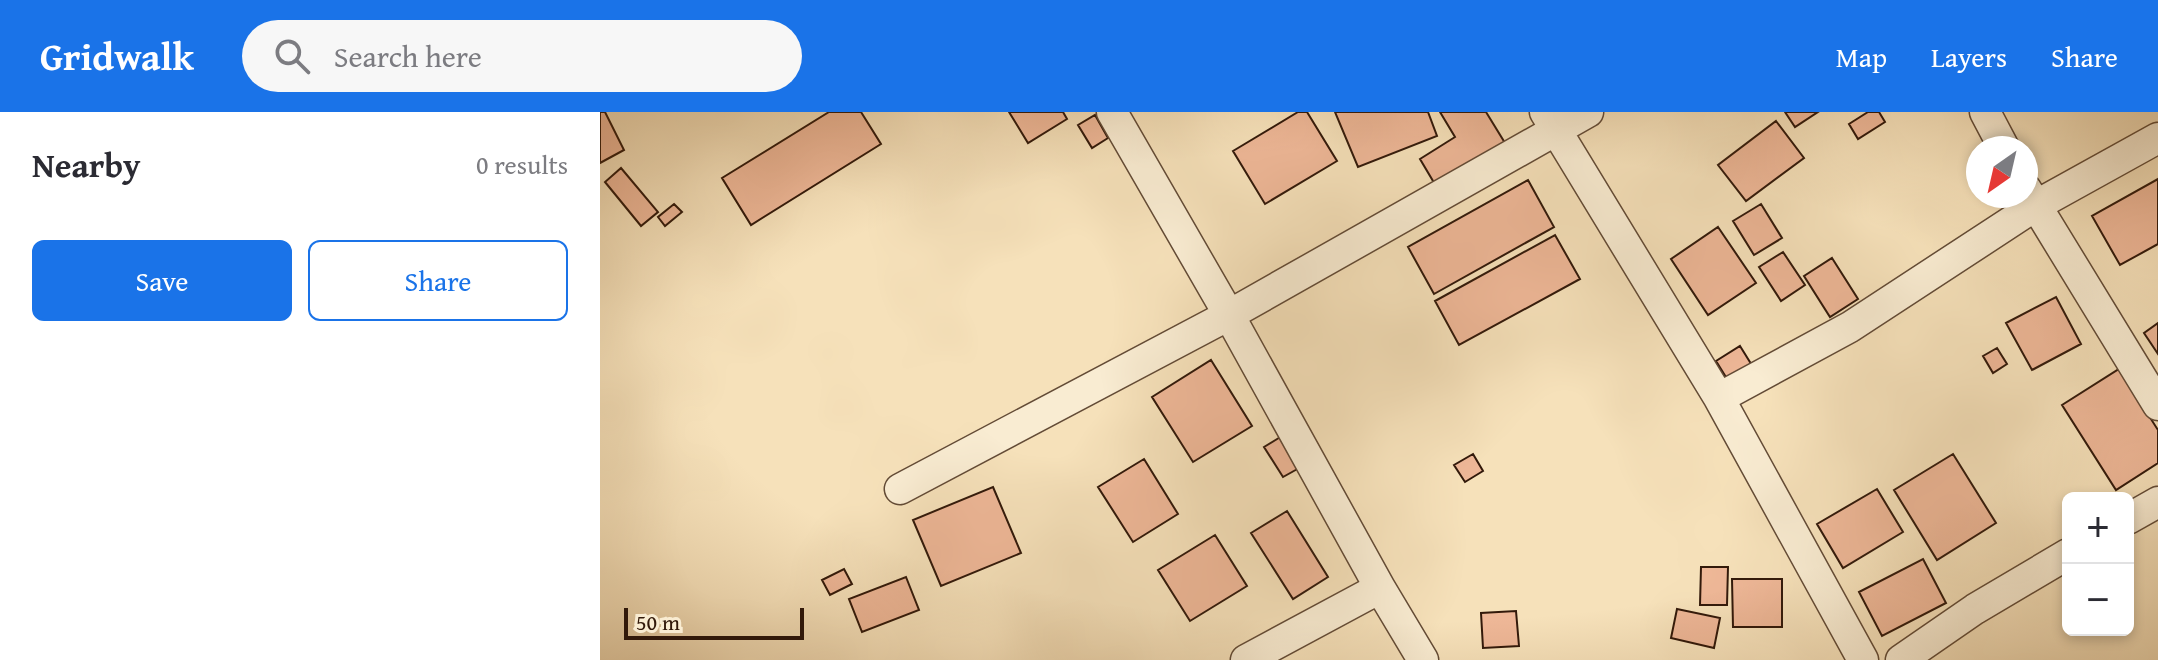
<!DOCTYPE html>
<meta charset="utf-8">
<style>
:root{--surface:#fff;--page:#f7f7f7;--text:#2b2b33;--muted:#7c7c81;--line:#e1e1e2;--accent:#1a73e8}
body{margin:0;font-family:"Gentium Book Plus",serif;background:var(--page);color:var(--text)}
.controls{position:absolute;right:24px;bottom:24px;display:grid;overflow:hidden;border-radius:12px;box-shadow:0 4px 12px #0003}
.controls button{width:72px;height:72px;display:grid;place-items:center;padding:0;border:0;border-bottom:2px solid var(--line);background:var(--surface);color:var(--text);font:40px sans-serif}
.compass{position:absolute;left:1366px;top:24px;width:72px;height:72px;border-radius:50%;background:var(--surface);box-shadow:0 4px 12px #0003;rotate:214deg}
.scale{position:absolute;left:24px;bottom:20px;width:180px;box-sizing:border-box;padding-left:8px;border:4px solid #32190a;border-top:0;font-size:22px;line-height:28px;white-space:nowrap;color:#32190a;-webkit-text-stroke:6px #f9ecd2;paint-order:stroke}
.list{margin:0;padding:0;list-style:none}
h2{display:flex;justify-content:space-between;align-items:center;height:104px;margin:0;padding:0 32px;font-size:34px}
h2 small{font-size:26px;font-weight:400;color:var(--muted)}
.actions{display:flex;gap:16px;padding:24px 32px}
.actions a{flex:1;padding:18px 0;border:2px solid var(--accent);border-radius:12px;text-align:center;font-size:28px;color:var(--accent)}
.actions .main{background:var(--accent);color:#fff}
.icon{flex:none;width:44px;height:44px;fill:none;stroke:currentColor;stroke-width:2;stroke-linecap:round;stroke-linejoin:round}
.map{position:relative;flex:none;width:1558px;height:548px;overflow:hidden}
header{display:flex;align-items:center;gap:48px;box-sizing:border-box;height:112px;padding:0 40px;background:var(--accent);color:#fff}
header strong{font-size:38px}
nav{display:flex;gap:44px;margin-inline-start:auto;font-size:28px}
.search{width:560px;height:72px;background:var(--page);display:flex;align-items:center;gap:20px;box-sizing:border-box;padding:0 28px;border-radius:44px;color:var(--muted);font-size:30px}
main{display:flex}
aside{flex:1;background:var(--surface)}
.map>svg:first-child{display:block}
.building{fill:#eeb797;stroke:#32190a;stroke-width:2}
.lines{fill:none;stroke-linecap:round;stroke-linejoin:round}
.street-casing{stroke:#634b36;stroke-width:33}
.street{stroke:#f9ecd2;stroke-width:30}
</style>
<header>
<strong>Gridwalk</strong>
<div class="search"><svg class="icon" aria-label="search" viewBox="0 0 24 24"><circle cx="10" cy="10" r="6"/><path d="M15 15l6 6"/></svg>Search here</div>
<nav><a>Map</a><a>Layers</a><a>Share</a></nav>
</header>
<main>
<aside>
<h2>Nearby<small>0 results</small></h2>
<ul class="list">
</ul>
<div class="actions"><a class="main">Save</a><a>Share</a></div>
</aside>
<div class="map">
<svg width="1558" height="548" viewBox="0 0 1558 548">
<rect width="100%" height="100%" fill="#f6e1ba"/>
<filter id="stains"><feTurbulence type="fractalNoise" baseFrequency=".0025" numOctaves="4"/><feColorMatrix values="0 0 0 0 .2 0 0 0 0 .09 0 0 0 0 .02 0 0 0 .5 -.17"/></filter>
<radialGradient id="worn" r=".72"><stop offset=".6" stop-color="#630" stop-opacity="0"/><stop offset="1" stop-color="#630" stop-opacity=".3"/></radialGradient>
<path class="building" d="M 0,0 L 5,0 L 24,38 L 0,51 Z
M 229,0 L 261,0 L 281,32 L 151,113 L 122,66 Z
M 409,0 L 463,0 L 467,7 L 428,31 Z
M 698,0 L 707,0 L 737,49 L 665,92 L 633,39 Z
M 735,0 L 828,0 L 837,24 L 758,55 Z
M 840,0 L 886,0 L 905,31 L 836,74 L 820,47 L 855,25 Z
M 1185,0 L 1218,0 L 1195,15 Z
M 1268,0 L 1279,0 L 1285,10 L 1258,27 L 1249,12 Z
M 495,3 L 508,26 L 492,36 L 478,13 Z
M 1176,9 L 1204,46 L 1146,89 L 1118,53 Z
M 21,56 L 58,100 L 41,114 L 5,70 Z
M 1558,67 L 1558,132 L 1520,153 L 1492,104 Z
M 928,68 L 954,115 L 834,182 L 808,135 Z
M 74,92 L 82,100 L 65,114 L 58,105 Z
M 1161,92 L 1182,126 L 1154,143 L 1133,109 Z
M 1118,115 L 1156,171 L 1108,203 L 1071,147 Z
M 955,123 L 980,167 L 859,233 L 835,189 Z
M 1183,140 L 1205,173 L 1181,189 L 1159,155 Z
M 1232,146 L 1258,187 L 1230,205 L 1204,164 Z
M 1456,185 L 1481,232 L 1432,258 L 1406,211 Z
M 1558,211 L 1558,242 L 1544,221 Z
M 1140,234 L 1153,255 L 1129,270 L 1116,249 Z
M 1397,236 L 1407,252 L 1393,261 L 1383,244 Z
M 611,248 L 652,314 L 593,350 L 552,285 Z
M 1519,257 L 1558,318 L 1558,351 L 1516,378 L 1462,293 Z
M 682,324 L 701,355 L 683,365 L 664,335 Z
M 873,342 L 883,359 L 865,370 L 854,353 Z
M 1353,342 L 1396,411 L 1337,448 L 1294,378 Z
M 544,347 L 578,402 L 533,430 L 498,375 Z
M 393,375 L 421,441 L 341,474 L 313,408 Z
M 1277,377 L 1303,420 L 1243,456 L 1217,412 Z
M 687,399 L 728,465 L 693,487 L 651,421 Z
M 615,423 L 647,474 L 590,509 L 558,458 Z
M 1323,447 L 1346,491 L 1282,524 L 1259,480 Z
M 1101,455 L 1128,455 L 1127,493 L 1100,493 Z
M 244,457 L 252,472 L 230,483 L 222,468 Z
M 306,465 L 319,498 L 262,520 L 249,487 Z
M 1132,467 L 1182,467 L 1182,515 L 1133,515 Z
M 1077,497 L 1120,506 L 1114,536 L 1071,526 Z
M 916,499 L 919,534 L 883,536 L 881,501 Z"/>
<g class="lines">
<defs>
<path id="street" d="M 512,0 L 629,203 L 780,476
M 945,0 L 1119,286 L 1263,548
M 1385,0 L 1404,36
M 1426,77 L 1558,293
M 1119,286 L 1250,215 L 1435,94 L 1558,26
M 300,377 L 629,203 L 988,0
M 1528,407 L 1558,390
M 646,548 L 780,476 L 823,548
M 1301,548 L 1375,497 L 1468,442"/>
</defs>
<use href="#street" class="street-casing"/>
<use href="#street" class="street"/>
</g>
<rect width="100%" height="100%" filter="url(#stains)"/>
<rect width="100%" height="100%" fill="url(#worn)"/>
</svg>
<div class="controls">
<button>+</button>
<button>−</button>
</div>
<svg class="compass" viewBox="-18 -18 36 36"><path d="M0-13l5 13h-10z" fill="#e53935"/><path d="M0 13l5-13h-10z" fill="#7c7c81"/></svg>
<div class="scale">50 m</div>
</div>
</main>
